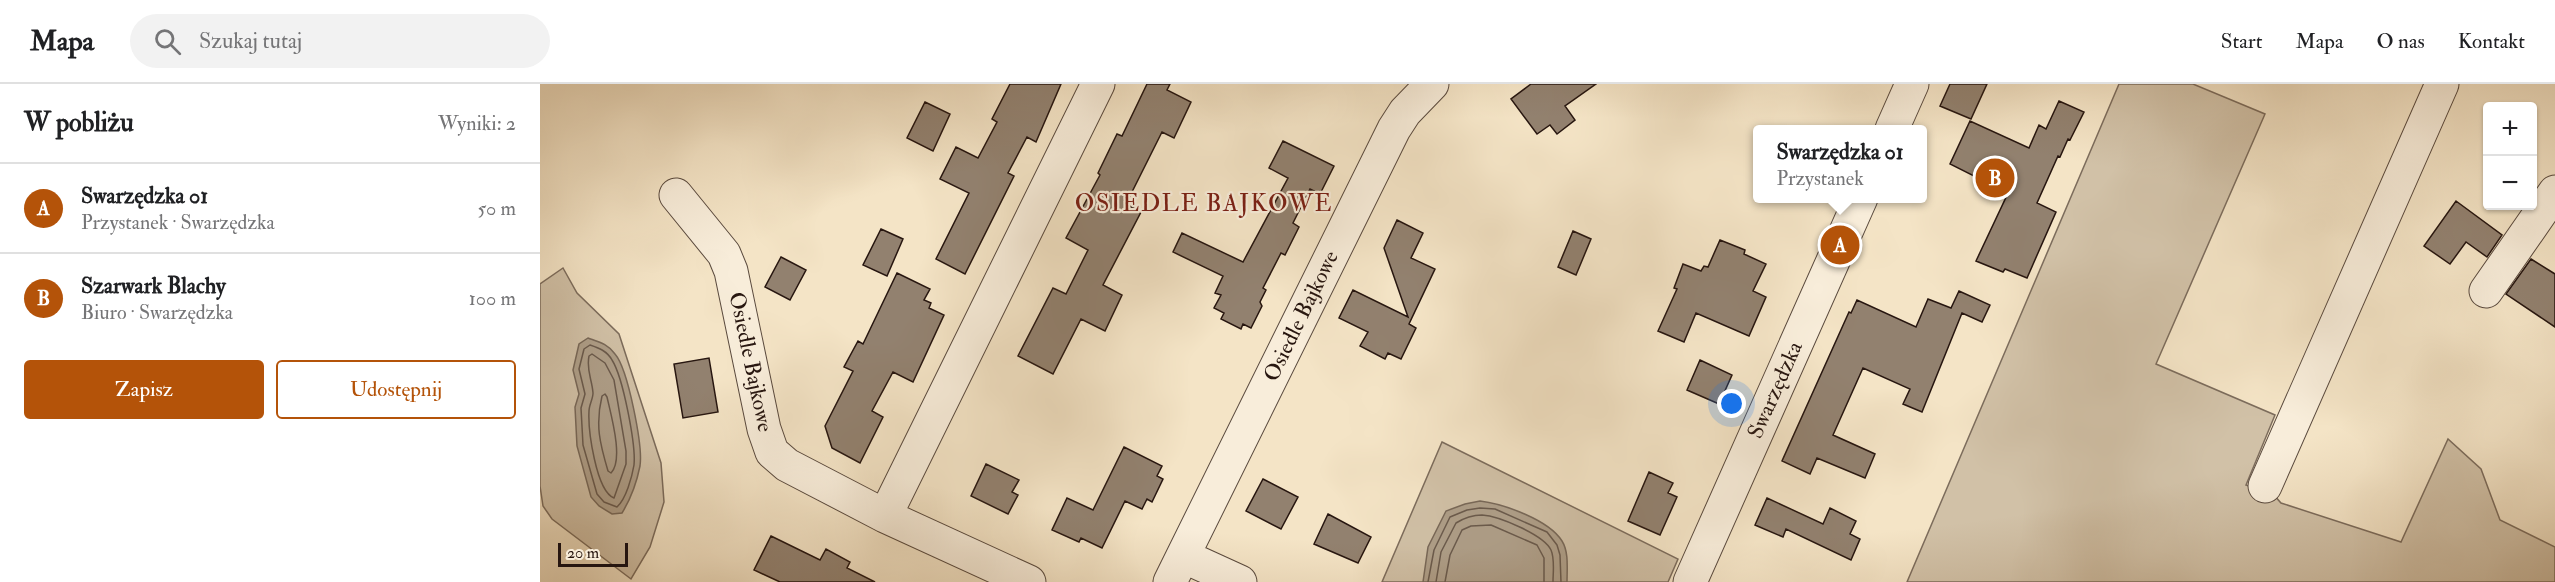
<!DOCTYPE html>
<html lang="pl">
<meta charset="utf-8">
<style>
:root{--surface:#fff;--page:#f2f2f2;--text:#202124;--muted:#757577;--line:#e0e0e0;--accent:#b45309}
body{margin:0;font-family:"IM FELL Double Pica",serif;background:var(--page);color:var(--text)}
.controls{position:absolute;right:18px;top:18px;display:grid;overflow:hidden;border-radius:6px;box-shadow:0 2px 4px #0004}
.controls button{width:54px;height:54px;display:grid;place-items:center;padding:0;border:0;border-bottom:2px solid var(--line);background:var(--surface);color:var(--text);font:30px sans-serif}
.scale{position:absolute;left:18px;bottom:15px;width:70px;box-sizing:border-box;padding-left:6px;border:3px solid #271610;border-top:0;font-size:16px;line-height:21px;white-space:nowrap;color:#271610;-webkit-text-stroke:4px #f8edda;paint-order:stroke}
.you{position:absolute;left:1192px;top:320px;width:21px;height:21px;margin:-15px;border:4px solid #fff;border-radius:50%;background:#1a73e8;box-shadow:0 0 0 9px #1a73e833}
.badge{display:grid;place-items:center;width:39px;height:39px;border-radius:50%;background:var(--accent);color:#fff;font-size:20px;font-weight:700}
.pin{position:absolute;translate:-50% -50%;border:3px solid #fff;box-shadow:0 2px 6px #0006}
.popup{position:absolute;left:1213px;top:41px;width:174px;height:78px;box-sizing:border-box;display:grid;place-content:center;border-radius:6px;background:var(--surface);filter:drop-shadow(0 2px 4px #0005);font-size:20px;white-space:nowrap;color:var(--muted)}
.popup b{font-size:22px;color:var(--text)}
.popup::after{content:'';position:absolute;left:50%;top:100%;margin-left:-12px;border:12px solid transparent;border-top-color:var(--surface)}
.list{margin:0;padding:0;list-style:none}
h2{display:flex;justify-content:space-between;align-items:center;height:78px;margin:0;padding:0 24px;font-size:26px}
h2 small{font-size:20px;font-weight:400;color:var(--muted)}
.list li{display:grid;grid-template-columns:39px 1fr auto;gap:18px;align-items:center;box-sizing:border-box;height:90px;padding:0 24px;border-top:2px solid var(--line)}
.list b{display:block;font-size:22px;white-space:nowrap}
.list p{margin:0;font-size:20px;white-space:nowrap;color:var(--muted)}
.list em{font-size:20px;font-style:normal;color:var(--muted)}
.actions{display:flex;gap:12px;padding:18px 24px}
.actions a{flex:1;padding:14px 0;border:2px solid var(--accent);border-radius:6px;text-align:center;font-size:21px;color:var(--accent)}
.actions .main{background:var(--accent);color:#fff}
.icon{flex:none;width:33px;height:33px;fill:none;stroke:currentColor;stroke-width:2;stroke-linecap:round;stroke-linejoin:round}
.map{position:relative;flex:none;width:2015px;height:498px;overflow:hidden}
header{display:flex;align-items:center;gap:36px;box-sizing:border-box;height:84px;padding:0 30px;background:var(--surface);border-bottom:2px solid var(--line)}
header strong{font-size:28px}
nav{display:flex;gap:33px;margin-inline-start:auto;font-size:21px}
.search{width:420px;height:54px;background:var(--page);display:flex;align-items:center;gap:15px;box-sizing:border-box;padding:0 21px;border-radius:33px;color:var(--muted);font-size:22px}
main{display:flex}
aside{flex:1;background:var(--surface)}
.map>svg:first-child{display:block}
.green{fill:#d1c1a7;stroke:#7c6c5c;stroke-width:1.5}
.water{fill:#ae9e88;stroke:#786858;stroke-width:1.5}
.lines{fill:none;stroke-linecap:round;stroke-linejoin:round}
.shore{stroke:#6a5a4c;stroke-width:1.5}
.building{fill:#92816f;stroke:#271610;stroke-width:1.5}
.minor-casing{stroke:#5a4a3e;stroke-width:35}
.minor{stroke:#f8edda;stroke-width:33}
.labels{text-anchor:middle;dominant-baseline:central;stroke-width:4.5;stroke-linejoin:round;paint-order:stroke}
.street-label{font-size:22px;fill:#271610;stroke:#f8edda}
.neighbourhood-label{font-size:24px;letter-spacing:1.5px;fill:#7a1f14;stroke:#f8edda}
</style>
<header>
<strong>Mapa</strong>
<div class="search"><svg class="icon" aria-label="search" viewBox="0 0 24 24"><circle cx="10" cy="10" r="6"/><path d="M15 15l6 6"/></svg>Szukaj tutaj</div>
<nav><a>Start</a><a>Mapa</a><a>O nas</a><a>Kontakt</a></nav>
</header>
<main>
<aside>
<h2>W pobliżu<small>Wyniki: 2</small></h2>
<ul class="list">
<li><span class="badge">A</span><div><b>Swarzędzka 01</b><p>Przystanek · Swarzędzka</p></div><em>50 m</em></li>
<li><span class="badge">B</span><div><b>Szarwark Blachy</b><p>Biuro · Swarzędzka</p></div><em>100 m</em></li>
</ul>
<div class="actions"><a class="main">Zapisz</a><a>Udostępnij</a></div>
</aside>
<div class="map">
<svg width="2015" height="498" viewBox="0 0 2015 498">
<rect width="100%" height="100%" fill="#f4e4c6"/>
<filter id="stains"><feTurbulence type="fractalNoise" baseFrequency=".00333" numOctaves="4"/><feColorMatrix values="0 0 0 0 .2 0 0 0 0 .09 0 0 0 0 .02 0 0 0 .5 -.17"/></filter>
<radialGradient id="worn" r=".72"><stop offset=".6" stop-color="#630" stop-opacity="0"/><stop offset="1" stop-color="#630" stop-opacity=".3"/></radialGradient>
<path class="green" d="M 1579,0 L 1653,0 L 1725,30 L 1616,280 L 1735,331 L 1706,401 L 1733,410 L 1741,419 L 1861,458 L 1908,355 L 1941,385 L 1960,436 L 2015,463 L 2015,498 L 1367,498 Z
M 23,184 L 37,209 L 79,250 L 121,379 L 124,418 L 110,463 L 91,495 L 12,435 L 3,422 L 0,402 L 0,200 Z
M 902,358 L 1138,475 L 1128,498 L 842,498 Z"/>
<path class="water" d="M 48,254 C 59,258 68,260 75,270 C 88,285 103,362 100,382 C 97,397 90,416 82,429 L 72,430 L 59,422 L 51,413 L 37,362 L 35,323 L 39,310 L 33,286 L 39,260 Z
M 940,417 C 964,420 1009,436 1022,457 C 1029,468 1027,485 1027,498 L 883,498 L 888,463 L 906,427 L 925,420 Z"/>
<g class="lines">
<path class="shore" d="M 50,261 C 59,264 67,267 72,276 C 83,293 96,361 94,381 C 92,393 86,415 77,423 L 64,418 L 57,410 L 43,361 L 41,324 L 45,310 L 39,285 L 44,265 Z
M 52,270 L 65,279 L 74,296 L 86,367 L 86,380 L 74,414 C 56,407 48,346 49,327 C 49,321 53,315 53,309 C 52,295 46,286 49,272 Z
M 65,310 L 67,313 C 71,331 84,376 71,389 L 68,387 C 60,360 55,341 62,312 Z
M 888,498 L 894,466 L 910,433 L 927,426 L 940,424 L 955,425 L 1007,448 L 1017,461 L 1020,471 L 1021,498
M 896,498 L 901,468 L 916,439 C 924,434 933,431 942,431 C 959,432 1004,451 1011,466 C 1015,475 1013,488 1013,498
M 905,498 L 910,471 L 922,446 L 931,442 L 951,441 L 997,461 L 1004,474 L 1004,498"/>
</g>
<path class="building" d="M 470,0 L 521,0 L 496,58 L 487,53 L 468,89 L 474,92 L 425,190 L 396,175 L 429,109 L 400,95 L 416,63 L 438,74 L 457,38 L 452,35 Z
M 607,0 L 630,0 L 627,6 L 651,18 L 634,54 L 622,48 L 586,120 L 601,128 L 563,201 L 582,211 L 565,247 L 541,235 L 513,290 L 478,272 L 513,204 L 526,210 L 548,166 L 526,154 L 560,91 L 558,89 L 577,50 L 582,52 Z
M 991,0 L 1056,0 L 1025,22 L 1035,36 L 1017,50 L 1010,41 L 997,50 L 971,15 Z
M 1410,0 L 1447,0 L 1431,35 L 1400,22 Z
M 1519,17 L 1544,28 L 1530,56 L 1528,55 L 1520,73 L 1518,72 L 1497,119 L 1516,128 L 1487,194 L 1465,185 L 1463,188 L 1436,177 L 1468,109 L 1410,80 L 1430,37 L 1489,64 L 1499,41 L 1506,45 Z
M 385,18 L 410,30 L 393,67 L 367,54 Z
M 743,57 L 794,82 L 780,110 L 770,105 L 753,139 L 759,143 L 745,171 L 741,169 L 723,204 L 726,206 L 720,218 L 722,222 L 711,244 L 703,240 L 701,245 L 681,235 L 684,229 L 674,224 L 681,211 L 675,209 L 683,192 L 633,168 L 642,149 L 703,178 L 748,94 L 729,84 Z
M 1916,117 L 1962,151 L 1947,173 L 1926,158 L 1910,180 L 1884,162 Z
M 857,136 L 883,149 L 871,174 L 895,185 L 869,240 L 876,244 L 861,275 L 848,269 L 845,275 L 820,262 L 828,248 L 799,234 L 813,206 L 868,233 L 844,164 Z
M 341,145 L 363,155 L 347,192 L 323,181 Z
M 1033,147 L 1051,155 L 1036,191 L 1018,183 Z
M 1180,156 L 1205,166 L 1204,170 L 1226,180 L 1213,207 L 1226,213 L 1209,252 L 1156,229 L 1144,258 L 1118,247 L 1137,205 L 1134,204 L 1143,180 L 1161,187 L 1164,182 L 1168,183 Z
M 241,173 L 266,186 L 250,216 L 225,203 Z
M 1991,175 L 2015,190 L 2015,243 L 1966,210 Z
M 357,189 L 390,205 L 384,216 L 391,219 L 389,224 L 404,231 L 373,298 L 353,288 L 332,327 L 343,333 L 320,379 L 292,364 L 285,342 L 313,287 L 304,283 L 318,257 L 323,260 Z
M 1419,207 L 1450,221 L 1442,238 L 1422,229 L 1382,328 L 1363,320 L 1370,305 L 1323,284 L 1293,351 L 1335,370 L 1325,394 L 1277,374 L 1270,390 L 1242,377 L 1309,228 L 1311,229 L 1317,216 L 1376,243 L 1388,215 L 1411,224 Z
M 169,274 L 178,328 L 143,334 L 134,280 Z
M 1160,276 L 1192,291 L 1179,320 L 1147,306 Z
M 584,363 L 622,382 L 617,392 L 623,395 L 612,418 L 607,415 L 602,425 L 585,417 L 562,464 L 541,454 L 539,458 L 512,446 L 527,414 L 553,426 Z
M 446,380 L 479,396 L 472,408 L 478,411 L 468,430 L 431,412 Z
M 1109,388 L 1133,399 L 1128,409 L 1137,413 L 1120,451 L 1088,437 Z
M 723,395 L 758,413 L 741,445 L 706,427 Z
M 1227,414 L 1283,440 L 1290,424 L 1316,437 L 1310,450 L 1320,455 L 1311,476 L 1246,445 L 1243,453 L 1215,441 Z
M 788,430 L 831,453 L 818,479 L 774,460 Z
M 231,452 L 280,476 L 286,465 L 310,478 L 307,484 L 335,498 L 240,498 L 214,486 Z"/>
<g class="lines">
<defs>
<path id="minor" d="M 1352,45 L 1372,0
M 136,111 L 184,170 L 191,187 L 224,345 L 232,368 L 247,381 L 345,432
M 1946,207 L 2015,108
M 1725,402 L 1902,0
M 643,472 L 700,498
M 489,498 L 345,432 L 558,0
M 630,498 L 854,45 L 865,28 L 892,0
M 1150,498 L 1321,114"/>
</defs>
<use href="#minor" class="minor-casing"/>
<use href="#minor" class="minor"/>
</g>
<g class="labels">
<g class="street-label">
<text transform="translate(761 232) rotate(-64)">Osiedle Bajkowe</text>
<text transform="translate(211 278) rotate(78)">Osiedle Bajkowe</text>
<text transform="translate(1235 306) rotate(-66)">Swarzędzka</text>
</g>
<g class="neighbourhood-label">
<text x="664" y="119">OSIEDLE BAJKOWE</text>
</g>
</g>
<rect width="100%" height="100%" filter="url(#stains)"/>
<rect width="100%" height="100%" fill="url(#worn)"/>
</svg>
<div class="controls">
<button>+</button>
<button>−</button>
</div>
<div class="scale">20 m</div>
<div class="you"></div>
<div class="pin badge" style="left:1300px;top:161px">A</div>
<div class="popup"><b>Swarzędzka 01</b>Przystanek</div>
<div class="pin badge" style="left:1455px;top:94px">B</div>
</div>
</main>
